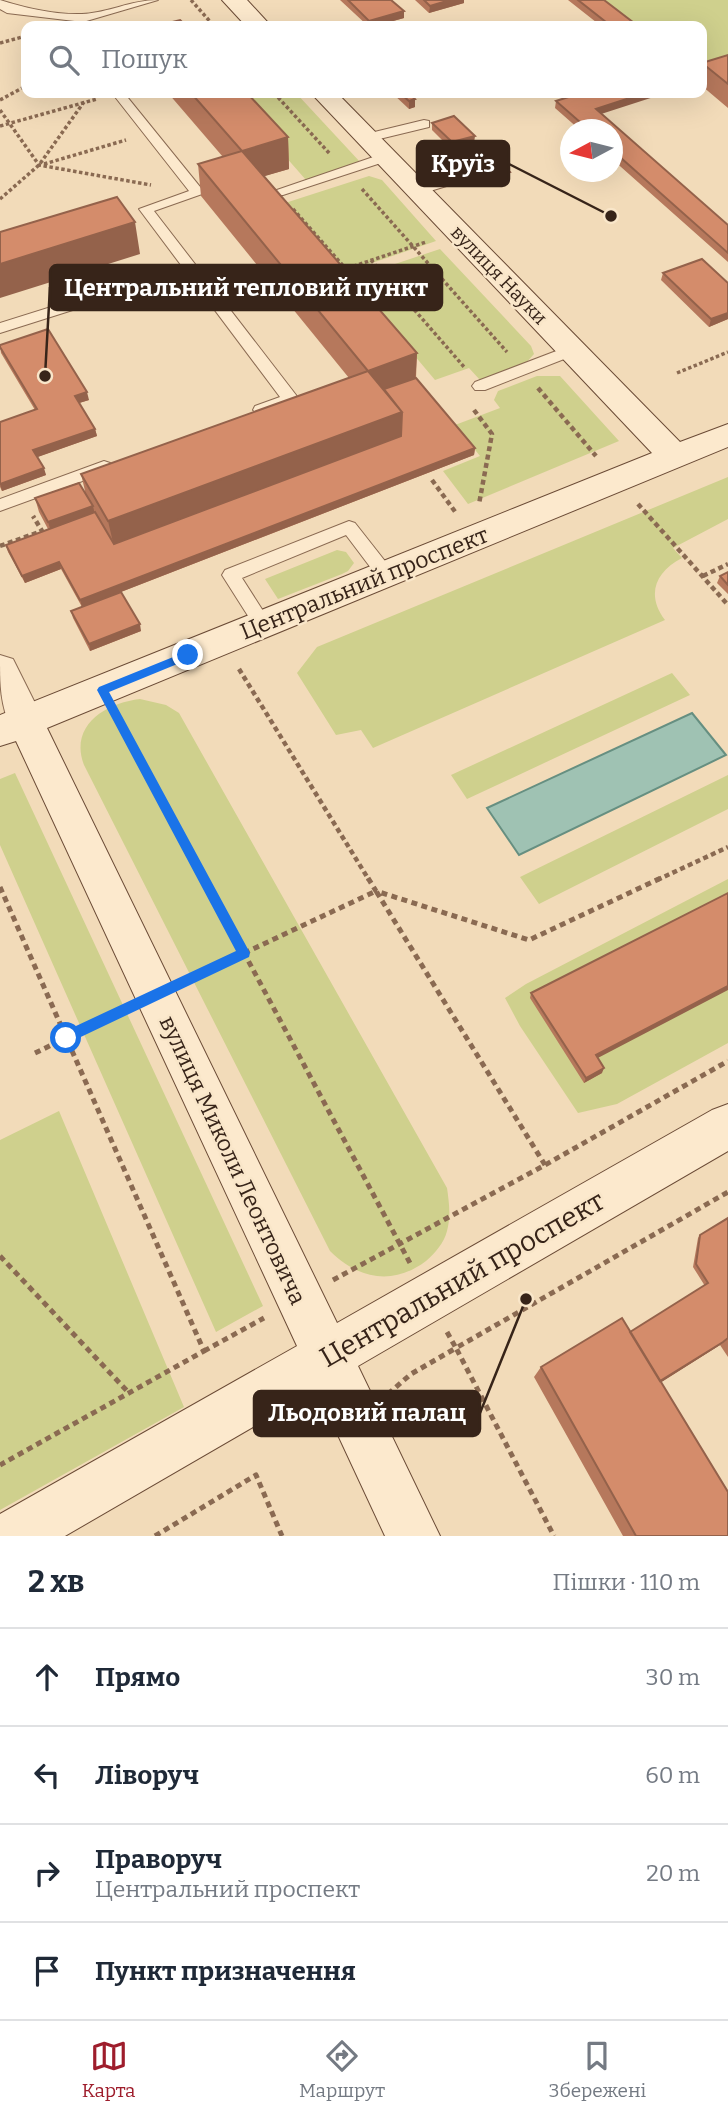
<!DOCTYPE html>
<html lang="uk">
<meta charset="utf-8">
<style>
:root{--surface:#fff;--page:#f6f6f7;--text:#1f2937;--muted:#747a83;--line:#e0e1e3;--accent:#9e1d2c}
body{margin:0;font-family:Bitter,serif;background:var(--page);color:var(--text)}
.compass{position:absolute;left:560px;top:119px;width:63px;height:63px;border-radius:50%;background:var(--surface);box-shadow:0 7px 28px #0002;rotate:263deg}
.stop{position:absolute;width:21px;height:21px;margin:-16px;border:5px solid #1a73e8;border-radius:50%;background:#fff}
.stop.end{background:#1a73e8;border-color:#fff;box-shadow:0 2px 7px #0008}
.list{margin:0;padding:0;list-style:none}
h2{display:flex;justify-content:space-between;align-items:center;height:91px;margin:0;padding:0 28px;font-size:30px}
h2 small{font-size:23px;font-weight:400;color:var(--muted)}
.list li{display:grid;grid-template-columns:46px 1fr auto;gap:21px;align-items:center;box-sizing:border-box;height:98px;padding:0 28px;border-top:2px solid var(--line)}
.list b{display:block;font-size:26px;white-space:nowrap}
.list p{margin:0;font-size:23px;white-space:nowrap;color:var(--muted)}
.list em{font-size:23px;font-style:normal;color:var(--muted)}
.icon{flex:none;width:38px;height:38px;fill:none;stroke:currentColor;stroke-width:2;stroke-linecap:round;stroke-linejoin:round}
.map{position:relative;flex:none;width:728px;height:1536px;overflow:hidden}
.search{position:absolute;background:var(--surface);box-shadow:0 7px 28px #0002;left:21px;right:21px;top:21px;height:77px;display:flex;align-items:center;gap:18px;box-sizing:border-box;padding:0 24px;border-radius:14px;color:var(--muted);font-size:26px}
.sheet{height:483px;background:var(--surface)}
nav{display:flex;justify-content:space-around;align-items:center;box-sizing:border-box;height:98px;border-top:2px solid var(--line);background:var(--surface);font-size:19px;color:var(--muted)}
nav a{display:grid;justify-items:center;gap:4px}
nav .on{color:var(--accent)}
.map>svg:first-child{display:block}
.green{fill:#cfd08d}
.water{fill:#9fc2b3;stroke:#668f81;stroke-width:2}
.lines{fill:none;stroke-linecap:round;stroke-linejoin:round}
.lane-casing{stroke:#8a6a52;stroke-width:2}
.street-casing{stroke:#8a6a52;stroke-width:2}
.secondary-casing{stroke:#6b4b36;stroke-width:2}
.path-far2{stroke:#8a6a52;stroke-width:3.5;stroke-dasharray:3.5 2.5;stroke-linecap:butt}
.path-far1{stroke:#8a6a52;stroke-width:4.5;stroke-dasharray:5 3.5;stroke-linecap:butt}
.path{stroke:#8a6a52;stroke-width:5;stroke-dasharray:6 4.5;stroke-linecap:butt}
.lane{fill:#fce9cd;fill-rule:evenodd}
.street{fill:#fce9cd;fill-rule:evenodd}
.secondary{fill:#fce9cd;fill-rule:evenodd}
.wall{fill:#b6785c}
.shaded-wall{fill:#94624b}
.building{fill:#d48c6b;stroke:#94624b;stroke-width:2}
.route{fill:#1a73e8}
.labels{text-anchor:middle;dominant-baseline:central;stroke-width:5;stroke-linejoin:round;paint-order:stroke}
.far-street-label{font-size:19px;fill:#372419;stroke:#f9e6c9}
.street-label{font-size:23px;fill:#372419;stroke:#f9e6c9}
.near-street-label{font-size:28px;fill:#372419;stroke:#f9e6c9}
.leader{fill:none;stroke:#372419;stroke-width:2.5}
.callout-dot{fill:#372419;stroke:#f9e6c9;stroke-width:2.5}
.callout{fill:#372419;stroke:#372419;stroke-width:2.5}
.callout-label{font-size:24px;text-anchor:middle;font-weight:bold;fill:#fff}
</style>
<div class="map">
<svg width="728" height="1536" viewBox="0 0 728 1536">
<rect width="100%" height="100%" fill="#f2dbb9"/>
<path class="green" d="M 603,0 L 728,0 L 728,60 L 702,60 L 702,26 L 636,26 Z
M 255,93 L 296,93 L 361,163 L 306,180 L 235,99 Z
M 369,176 L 382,180 L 436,241 L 343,273 L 282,204 Z
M 440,249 L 531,346 L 534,354 L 526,363 L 480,380 L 469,368 L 435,380 L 350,279 Z
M 537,376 L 560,376 L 619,441 L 468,504 L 443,471 L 480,456 L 455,425 L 500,408 L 494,400 L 498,391 Z
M 728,477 L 728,519 L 673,548 L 682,558 C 655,572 646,595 665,620 L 373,748 L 361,730 L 336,735 L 297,673 L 317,647 Z
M 337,550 L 346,552 L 354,563 L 348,571 L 342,574 L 278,599 L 265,579 Z
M 672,673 L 690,695 L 467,799 L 451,775 Z
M 140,699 L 166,705 L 179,713 L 447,1188 C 449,1202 451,1216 447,1231 C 444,1243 435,1253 426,1261 C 393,1286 358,1279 330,1251 L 84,765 C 69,726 105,703 140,699 Z
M 15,773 L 263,1306 L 216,1332 L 0,845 L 0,779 Z
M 728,775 L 728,809 L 539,904 L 520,877 Z
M 728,879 L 728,1043 L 617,1104 L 578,1113 L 520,1026 L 505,998 L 526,984 Z
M 59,1111 L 184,1407 L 0,1510 L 0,1140 Z"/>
<path class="water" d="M 692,713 L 726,755 L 519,855 L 487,808 Z"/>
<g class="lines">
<defs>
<path id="lane" d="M 0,0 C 25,8 55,15 82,14 C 108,13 131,0 158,0 L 83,22 L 7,13 L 0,9 Z
M 112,93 L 124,93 L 205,193 L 154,211 L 296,395 L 298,399 L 296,403 L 261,415 L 253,410 L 255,406 L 280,397 L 139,209 L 189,191 Z
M 424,120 L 429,121 L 429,127 L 367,142 L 360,138 L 362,135 Z
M 385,153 L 390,154 L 390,160 L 283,195 L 273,195 L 271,192 Z
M 471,170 L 476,171 L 476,177 L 417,195 L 410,191 Z
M 156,274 L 163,279 L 161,282 L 0,333 L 0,323 Z
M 572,345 L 577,346 L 580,350 L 577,354 L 485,390 L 475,390 L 472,386 L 475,382 Z
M 104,461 L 110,463 L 112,467 L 110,471 L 0,511 L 0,499 Z
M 349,521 L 355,523 L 392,570 L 395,575 L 392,580 L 380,580 L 346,535 L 242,578 L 272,625 L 269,630 L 257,630 L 222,575 L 225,570 Z"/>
<path id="street" d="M 0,655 L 13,659 L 44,721 L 38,732 L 25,736 L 12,732 C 0,703 0,686 0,655 Z"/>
<path id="secondary" d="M 222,0 L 247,0 L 271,26 L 246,26 Z
M 311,93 L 337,93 L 680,442 L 728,424 L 728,447 L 47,728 L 337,1323 L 712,1110 L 728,1104 L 728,1151 L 358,1366 L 440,1536 L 385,1536 L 317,1390 L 65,1536 L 0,1536 L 0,1514 L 297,1346 L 16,741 L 0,746 L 0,715 L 652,453 Z"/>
</defs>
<use href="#lane" class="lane-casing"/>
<use href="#street" class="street-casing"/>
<use href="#secondary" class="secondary-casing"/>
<path class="path-far2" d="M 191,0 L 214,26
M 0,43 L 26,36
M 274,93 L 330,154
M 0,100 L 26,86
M 0,110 L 39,165 L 151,185
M 0,126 L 97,99
M 44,164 L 126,140
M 362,189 L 507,352
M 0,199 L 39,165 L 84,102
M 293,209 L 346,269
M 371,260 L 465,368
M 342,270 L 426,242
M 246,302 L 279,291
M 677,373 L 728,352"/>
<path class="path-far1" d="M 538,388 L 596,456
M 474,410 L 492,434 L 479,504
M 432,480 L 456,513
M 638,504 L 728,605
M 0,546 L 42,531 L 33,516
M 703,576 L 728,564
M 239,669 L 369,880
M 118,719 L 204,880
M 657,880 L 728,847"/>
<path class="path" d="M 204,878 L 410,1263
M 368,878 L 376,891 L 529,940 L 661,878
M 0,887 L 204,1351 L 0,1465
M 187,980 L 376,891 L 545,1165
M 35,1053 L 122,1011
M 0,1256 L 129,1393
M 333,1280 L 545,1165 L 728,1061
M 447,1332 L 456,1348 L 728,1192
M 204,1351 L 264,1318
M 388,1394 L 411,1374 L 456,1348 L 554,1536
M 155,1536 L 256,1475 L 282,1536"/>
<use href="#lane" class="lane"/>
<use href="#street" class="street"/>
<use href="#secondary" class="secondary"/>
</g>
<path class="wall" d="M 340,0 L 391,0 L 404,18 L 375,26 L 368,26 Z
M 415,0 L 464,0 L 464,3 L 429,13 Z
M 568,0 L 604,0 L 638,26 L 601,26 Z
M 728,55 L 728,108 L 702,86 L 702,63 Z
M 168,93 L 247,93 L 288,137 L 289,169 L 264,176 L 417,353 L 416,378 L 475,448 L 474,455 L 121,592 L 141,631 L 90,651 L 73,618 L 71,611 L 82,607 L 61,569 L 25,583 L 8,552 L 6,545 L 48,529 L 39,512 L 35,498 L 85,491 L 81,474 L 349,378 L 201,196 L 198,164 L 223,157 Z
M 392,93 L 408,93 L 415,99 L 415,107 L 409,109 Z
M 556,101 L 601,114 L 728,225 L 728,262 L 612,159 L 612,130 L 580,130 L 555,108 Z
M 432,123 L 474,143 L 452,150 L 432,130 Z
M 472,162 L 509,180 L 489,187 L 471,170 Z
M 663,273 L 728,283 L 728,319 L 709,327 L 661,280 Z
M 0,345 L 89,400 L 79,403 L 95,429 L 97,436 L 37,457 L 46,475 L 2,491 L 0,487 L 0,422 L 35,410 L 1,353 Z
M 728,572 L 728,594 L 717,583 L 720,576 Z
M 531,993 L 598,1058 L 602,1073 L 584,1083 L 530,998 Z
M 728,1218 L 728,1357 L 720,1345 L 661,1382 L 728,1536 L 623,1536 L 534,1377 L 541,1367 L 630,1332 L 705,1286 L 693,1267 L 698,1238 L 700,1235 Z"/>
<path class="shaded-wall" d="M 450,0 L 464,0 L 464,3 L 429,13 L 430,6 Z
M 404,11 L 404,18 L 375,26 L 369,26 L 369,21 Z
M 645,93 L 666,93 L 595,116 L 596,109 Z
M 415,99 L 415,107 L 409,109 L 409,101 Z
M 475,136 L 474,143 L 452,150 L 452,142 Z
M 288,137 L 289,169 L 245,182 L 242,151 Z
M 510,172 L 509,180 L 489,187 L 489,179 Z
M 135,222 L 140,254 L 0,298 L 0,264 Z
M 728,313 L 728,319 L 709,327 L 711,319 Z
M 417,353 L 415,385 L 373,400 L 368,371 Z
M 87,392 L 89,400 L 76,404 L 75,396 Z
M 402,412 L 401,443 L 115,551 L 108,521 Z
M 95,429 L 97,436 L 35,458 L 33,450 Z
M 475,448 L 474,455 L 82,607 L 80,600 Z
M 44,468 L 46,475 L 2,491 L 0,484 Z
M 93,506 L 96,519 L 52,535 L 48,522 Z
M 59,562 L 61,569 L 25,583 L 22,576 Z
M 140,624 L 141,631 L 90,651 L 89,644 Z
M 728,986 L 728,990 L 594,1060 L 596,1055 Z
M 604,1068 L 602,1073 L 584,1083 L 586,1078 Z
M 723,1342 L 720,1345 L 649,1390 L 651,1387 Z"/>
<path class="building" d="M 348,0 L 391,0 L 404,11 L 369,21 Z
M 424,0 L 450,0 L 430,6 Z
M 578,0 L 604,0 L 638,26 L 611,26 Z
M 180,20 L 186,26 L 156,26 Z
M 728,55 L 728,84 L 702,63 Z
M 191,93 L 247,93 L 288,137 L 242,151 L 417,353 L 368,371 L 198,164 L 242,151 Z
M 400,93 L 408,93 L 415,99 L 409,101 Z
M 581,93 L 645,93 L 596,109 L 728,225 L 728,253 L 612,150 L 612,130 L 589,130 L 556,101 Z
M 454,116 L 475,136 L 452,142 L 432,123 Z
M 492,155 L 510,172 L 489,179 L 472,162 Z
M 117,197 L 135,222 L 0,264 L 0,232 Z
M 702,259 L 728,283 L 728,313 L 711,319 L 663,273 Z
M 48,329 L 87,392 L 75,396 L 95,429 L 33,450 L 44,468 L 0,484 L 0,422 L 37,409 L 0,347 L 0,345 Z
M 368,371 L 402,412 L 108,521 L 81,474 Z
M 416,378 L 475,448 L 80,600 L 59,562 L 22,576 L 6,545 L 95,512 L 114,544 L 401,436 L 402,412 L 384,389 Z
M 79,483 L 93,506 L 48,522 L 35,498 Z
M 728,572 L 728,585 L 720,576 Z
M 121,592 L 140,624 L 89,644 L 71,611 Z
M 728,893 L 728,986 L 596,1055 L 604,1068 L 586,1078 L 531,993 Z
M 728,1218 L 728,1338 L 723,1342 L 660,1381 L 630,1332 L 708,1283 L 696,1264 L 700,1235 Z
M 622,1318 L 728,1492 L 728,1536 L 636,1536 L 541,1367 Z"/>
<path class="route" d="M 188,651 L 194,655 L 192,658 L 109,692 L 250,953 L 249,957 L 66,1044 L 61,1042 L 61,1033 L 236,951 L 97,690 L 99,687 Z"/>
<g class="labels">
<g class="far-street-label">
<text transform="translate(499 275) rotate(46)">вулиця Науки</text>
</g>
<g class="street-label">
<text transform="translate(364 583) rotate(-22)">Центральний проспект</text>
<text transform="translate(233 1160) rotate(65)">вулиця Миколи Леонтовича</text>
</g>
<g class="near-street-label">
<text transform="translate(462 1279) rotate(-30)">Центральний проспект</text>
</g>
</g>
<path class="leader" d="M611 216L509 164M45 376L50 287M526 1299L480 1413"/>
<g class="callout-dot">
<circle cx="611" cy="216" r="7"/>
<circle cx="45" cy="376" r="7"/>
<circle cx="526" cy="1299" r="7"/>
</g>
<g class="callout">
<rect x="417" y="141" width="92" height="45" rx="7"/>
<rect x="50" y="265" width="392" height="45" rx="7"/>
<rect x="254" y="1391" width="226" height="45" rx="7"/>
</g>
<g class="callout-label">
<text x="463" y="172">Круїз</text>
<text x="246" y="296">Центральний тепловий пункт</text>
<text x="367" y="1421">Льодовий палац</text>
</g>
</svg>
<svg class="compass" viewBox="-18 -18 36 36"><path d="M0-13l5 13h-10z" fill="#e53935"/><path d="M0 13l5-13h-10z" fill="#747a83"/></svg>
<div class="stop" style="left:66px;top:1038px"></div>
<div class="stop end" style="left:188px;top:655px"></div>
<div class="search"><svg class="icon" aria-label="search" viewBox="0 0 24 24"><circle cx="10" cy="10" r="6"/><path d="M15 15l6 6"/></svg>Пошук</div>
</div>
<section class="sheet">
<h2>2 хв<small>Пішки · 110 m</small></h2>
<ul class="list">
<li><svg class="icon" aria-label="ahead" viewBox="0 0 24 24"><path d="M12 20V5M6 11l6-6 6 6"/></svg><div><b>Прямо</b></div><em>30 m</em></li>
<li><svg class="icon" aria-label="left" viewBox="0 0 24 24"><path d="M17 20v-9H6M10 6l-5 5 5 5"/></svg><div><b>Ліворуч</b></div><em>60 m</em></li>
<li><svg class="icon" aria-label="right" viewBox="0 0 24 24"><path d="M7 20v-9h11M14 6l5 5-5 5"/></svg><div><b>Праворуч</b><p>Центральний проспект</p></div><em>20 m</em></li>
<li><svg class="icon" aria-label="arrive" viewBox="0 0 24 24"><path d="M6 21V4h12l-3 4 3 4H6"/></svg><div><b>Пункт призначення</b></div></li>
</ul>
</section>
<nav>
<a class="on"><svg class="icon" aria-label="map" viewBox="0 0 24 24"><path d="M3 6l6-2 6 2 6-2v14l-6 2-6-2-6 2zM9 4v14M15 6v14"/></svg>Карта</a>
<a><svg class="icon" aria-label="directions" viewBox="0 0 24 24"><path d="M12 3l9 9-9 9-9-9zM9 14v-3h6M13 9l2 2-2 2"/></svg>Маршрут</a>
<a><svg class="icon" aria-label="saved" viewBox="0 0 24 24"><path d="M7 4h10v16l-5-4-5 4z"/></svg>Збережені</a>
</nav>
